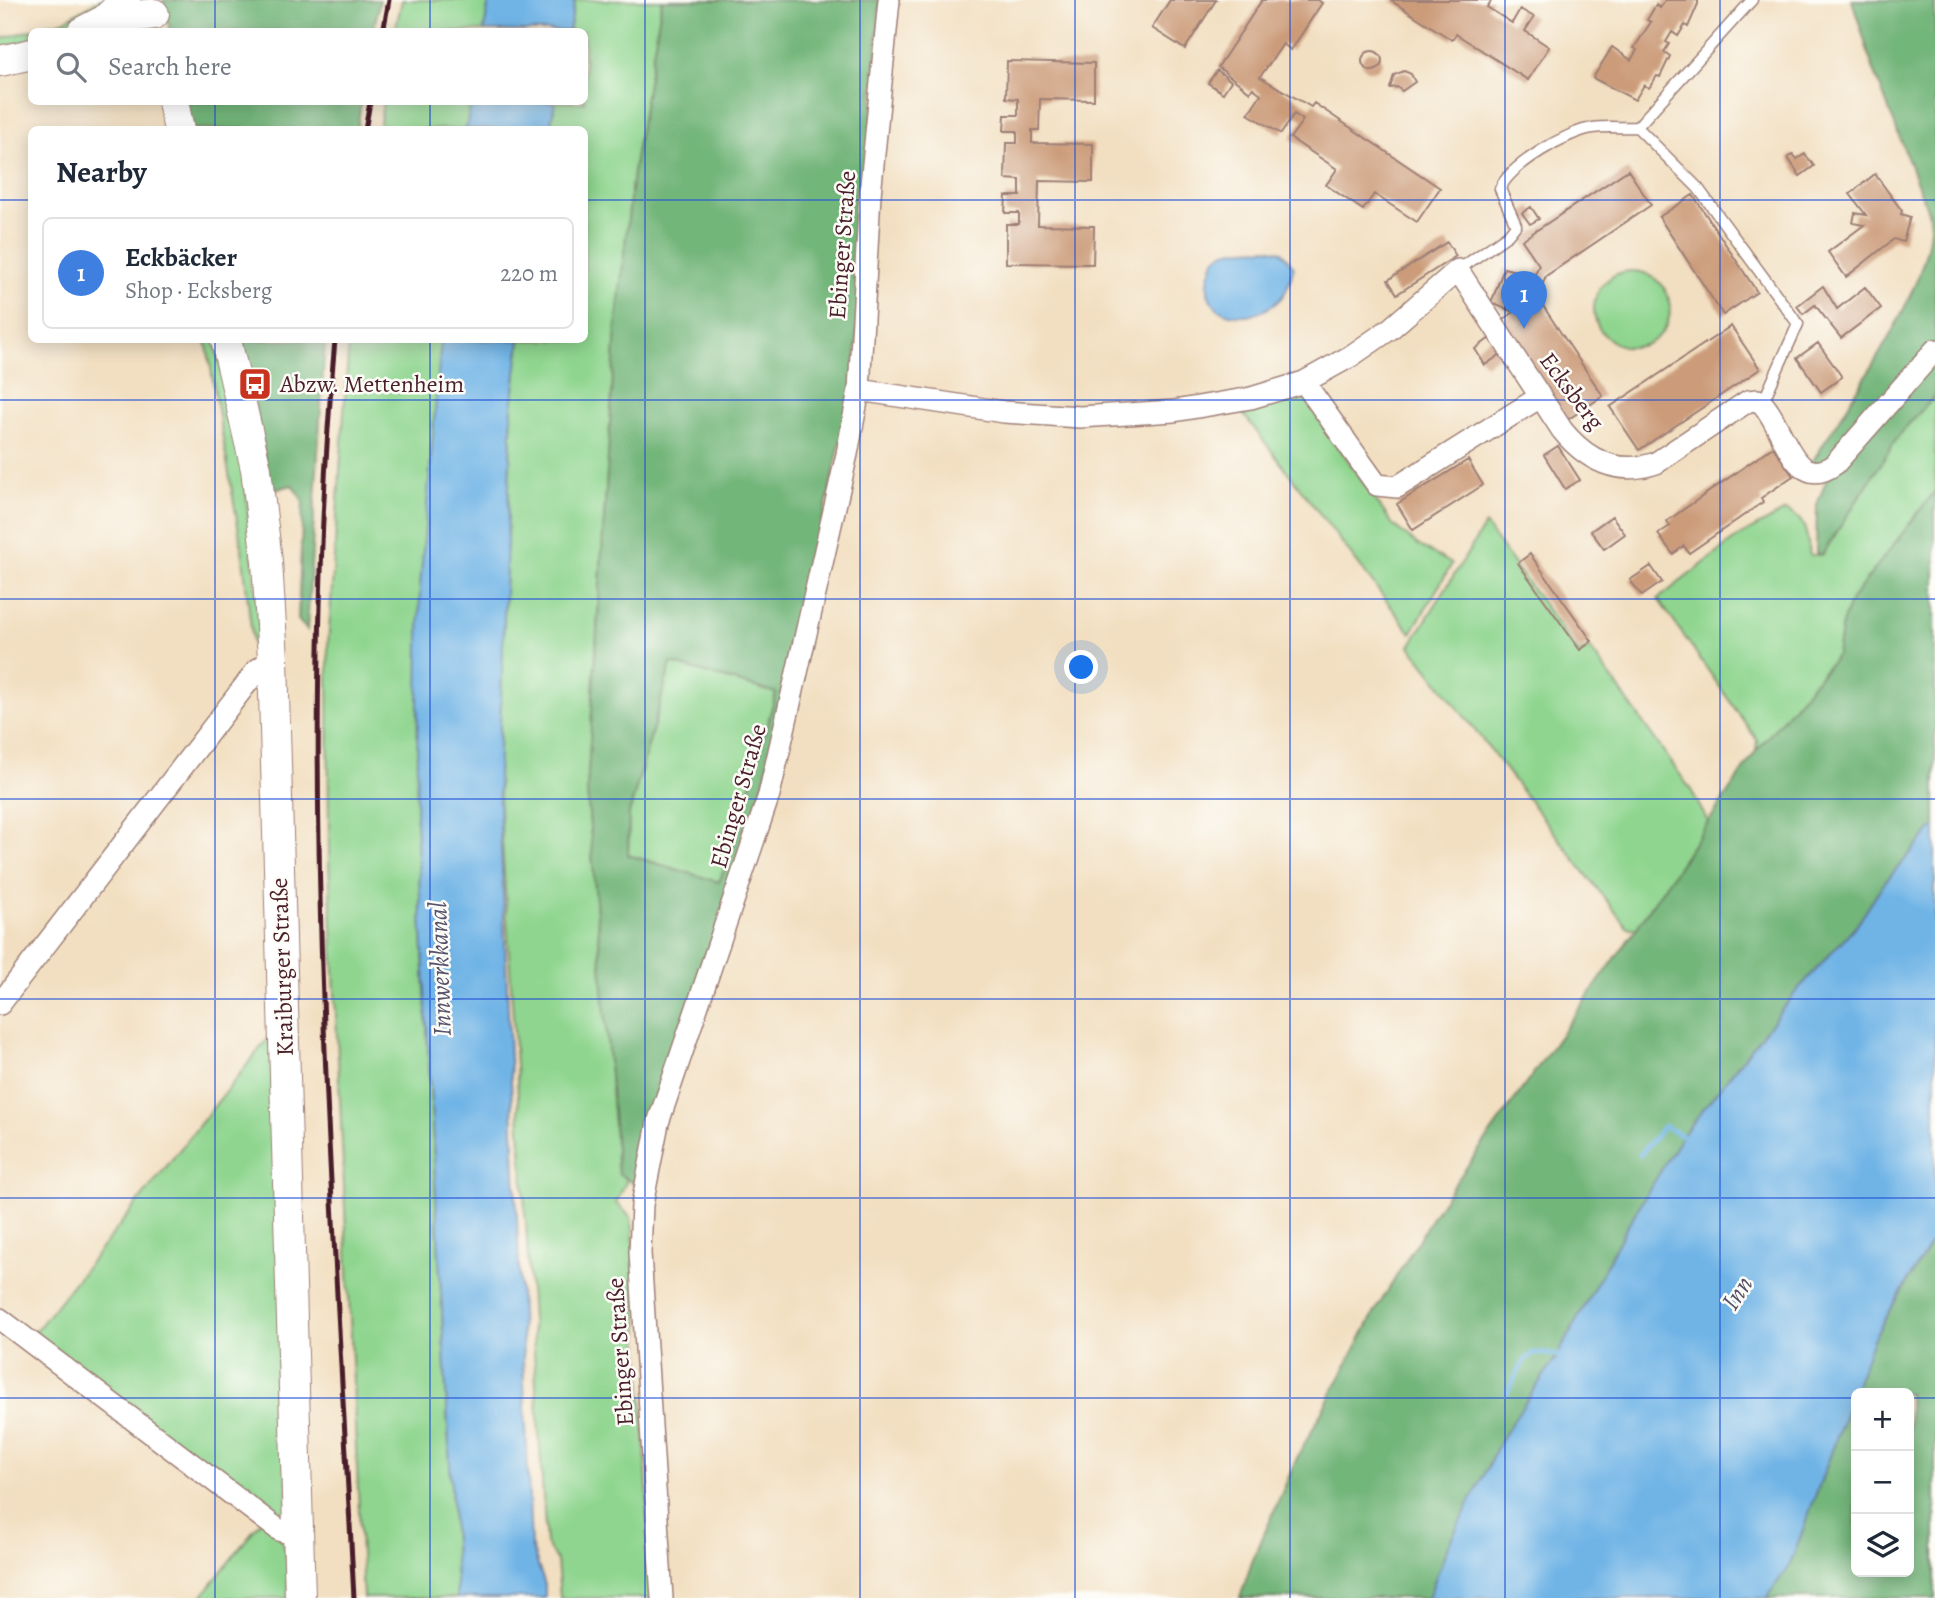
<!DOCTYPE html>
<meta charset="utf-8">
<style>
:root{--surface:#fff;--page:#f2f2f3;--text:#1f2937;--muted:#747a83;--line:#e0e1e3;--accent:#d93025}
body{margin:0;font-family:Alegreya,serif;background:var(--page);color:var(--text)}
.controls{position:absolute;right:21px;bottom:21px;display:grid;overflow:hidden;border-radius:10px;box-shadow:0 4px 18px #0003}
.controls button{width:63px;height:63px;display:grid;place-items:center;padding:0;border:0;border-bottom:2px solid var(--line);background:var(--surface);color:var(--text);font:35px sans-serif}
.you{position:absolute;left:1082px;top:668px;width:24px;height:24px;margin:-18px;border:5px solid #fff;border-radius:50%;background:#1a73e8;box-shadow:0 0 0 10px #1a73e833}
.badge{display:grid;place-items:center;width:46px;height:46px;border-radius:50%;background:var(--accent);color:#fff;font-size:23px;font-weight:700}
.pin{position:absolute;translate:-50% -58px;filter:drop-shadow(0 2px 4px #0008)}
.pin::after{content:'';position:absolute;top:37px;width:24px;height:21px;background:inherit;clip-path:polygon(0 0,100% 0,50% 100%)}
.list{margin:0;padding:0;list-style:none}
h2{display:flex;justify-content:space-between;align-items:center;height:91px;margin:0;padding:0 28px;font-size:30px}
h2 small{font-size:23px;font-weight:400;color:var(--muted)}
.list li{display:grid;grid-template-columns:46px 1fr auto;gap:21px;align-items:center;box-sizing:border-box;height:112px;margin:0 14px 14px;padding:0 14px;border:2px solid var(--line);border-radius:10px}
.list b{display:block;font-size:26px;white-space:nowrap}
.list p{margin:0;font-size:23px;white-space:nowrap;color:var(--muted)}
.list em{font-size:23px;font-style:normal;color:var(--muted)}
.icon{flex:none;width:38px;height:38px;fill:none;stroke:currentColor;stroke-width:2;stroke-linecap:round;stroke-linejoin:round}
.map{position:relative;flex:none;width:1935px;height:1598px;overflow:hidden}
.search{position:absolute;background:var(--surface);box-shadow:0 4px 18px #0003;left:28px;top:28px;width:560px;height:77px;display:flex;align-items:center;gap:18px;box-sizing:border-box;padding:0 24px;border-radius:10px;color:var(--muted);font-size:26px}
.panel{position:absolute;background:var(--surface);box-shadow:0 4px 18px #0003;left:28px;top:126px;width:560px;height:217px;border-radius:10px}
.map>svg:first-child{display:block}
.green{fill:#8fd58f;stroke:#6c7a5d;stroke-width:2}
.forest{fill:#73b67a;stroke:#5e6a52;stroke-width:2;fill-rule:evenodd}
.water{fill:#70b4e6;stroke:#5d6a88;stroke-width:2}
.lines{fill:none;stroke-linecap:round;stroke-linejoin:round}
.stream{stroke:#70b4e6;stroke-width:5}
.building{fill:#cc9c7a}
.lane-casing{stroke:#9e7f76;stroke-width:13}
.street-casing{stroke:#9e7f76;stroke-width:24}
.secondary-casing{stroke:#9e7f76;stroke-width:32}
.lane{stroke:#fff;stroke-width:10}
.street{stroke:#fff;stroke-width:21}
.secondary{stroke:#fff;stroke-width:30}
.rail{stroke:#4a1f2b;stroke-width:5}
.grid{fill:none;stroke:#1d4ed8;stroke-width:2;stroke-opacity:0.55}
.labels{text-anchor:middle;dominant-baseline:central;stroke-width:5;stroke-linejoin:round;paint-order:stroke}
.street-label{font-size:24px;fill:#4a1f2b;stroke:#fdfcf7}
.poi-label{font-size:24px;fill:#4a1f2b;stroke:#fdfcf7;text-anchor:start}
.water-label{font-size:26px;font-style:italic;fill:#57536c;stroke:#fdfcf7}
</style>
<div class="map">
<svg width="1935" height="1598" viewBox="0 0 1935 1598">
<rect width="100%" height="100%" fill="#fdfcf7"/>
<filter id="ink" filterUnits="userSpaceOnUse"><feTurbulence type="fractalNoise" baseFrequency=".0143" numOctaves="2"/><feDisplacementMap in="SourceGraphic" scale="14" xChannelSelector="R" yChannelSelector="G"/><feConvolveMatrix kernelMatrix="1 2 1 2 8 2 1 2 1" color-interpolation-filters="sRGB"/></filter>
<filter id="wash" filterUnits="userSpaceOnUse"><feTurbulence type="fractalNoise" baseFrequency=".00686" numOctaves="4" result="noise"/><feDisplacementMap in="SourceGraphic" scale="28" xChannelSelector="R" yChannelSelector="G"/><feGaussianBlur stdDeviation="1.57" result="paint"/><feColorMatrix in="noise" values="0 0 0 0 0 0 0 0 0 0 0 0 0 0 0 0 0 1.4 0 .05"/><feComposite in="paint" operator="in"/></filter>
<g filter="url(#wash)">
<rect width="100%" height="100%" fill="#f2dfc1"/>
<path class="green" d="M 99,0 L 115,0 L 70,29 L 32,32 L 31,40 L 0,48 L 0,39 L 63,21 Z
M 402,0 L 489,0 L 484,31 L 395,32 Z
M 575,0 L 662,0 L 633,172 L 616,329 L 587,790 L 618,1173 L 627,1180 L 616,1203 L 631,1217 L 633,1229 L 653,1598 L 560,1598 L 557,1561 L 546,1544 L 498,777 L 512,407 L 520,340 L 584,340 L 584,130 L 550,129 L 555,102 L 584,102 L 584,32 L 569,31 Z
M 383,102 L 471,102 L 466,129 L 379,130 Z
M1594 309a38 38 0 1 1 76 0a38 38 0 1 1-76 0Z
M 206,340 L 215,340 L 244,471 L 262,649 L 255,663 L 242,549 Z
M 349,340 L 441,340 L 416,818 L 457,1598 L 363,1598 L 329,863 L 328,645 Z
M 1298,388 L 1393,525 L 1418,545 L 1452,564 L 1411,633 L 1238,407 Z
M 1935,396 L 1935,491 L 1851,600 L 1842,624 L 1837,655 L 1756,751 L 1757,740 L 1658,599 L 1739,536 L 1785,511 C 1807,517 1806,534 1810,555 L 1822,555 L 1901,432 Z
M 1485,525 L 1579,653 L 1590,648 L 1691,790 L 1708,822 L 1636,929 L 1627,927 L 1410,646 Z
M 671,663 L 776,693 L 733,847 L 719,882 L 628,855 L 629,814 Z
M 277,1027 L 288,1525 L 31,1337 Z
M 263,1518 C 291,1539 288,1565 289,1598 L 201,1598 Z"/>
<path class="forest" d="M 163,0 L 380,0 L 373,32 L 170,31 Z
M 662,0 L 880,0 L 854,381 L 762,792 L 640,1180 L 634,1184 L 618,1173 L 587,790 L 616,329 L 633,172 ZM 671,663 L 776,693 L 733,847 L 719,882 L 628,855 L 629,814 Z
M 1852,0 L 1935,0 L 1935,343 L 1830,463 L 1811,464 C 1846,405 1935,284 1930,217 L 1872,65 Z
M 187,102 L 361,102 L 357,130 L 194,129 Z
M 242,340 L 325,340 L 307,630 L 298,620 L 303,501 L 292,485 L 271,491 Z
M 1935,356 L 1935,396 L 1901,432 L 1822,555 L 1816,553 L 1817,505 L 1828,475 Z
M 1935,491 L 1935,826 L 1885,882 L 1859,922 L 1795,993 L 1682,1136 L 1628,1225 L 1558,1355 L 1504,1434 L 1448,1546 L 1428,1598 L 1240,1598 L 1252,1562 L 1297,1458 L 1376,1310 L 1439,1206 L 1636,929 L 1756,751 L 1837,655 L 1842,624 L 1851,600 Z
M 1935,1236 L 1935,1598 L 1767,1598 L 1791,1562 L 1873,1339 ZM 1856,1393 L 1909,1393 L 1909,1572 L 1856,1572 Z"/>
<path class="water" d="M 489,0 L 575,0 L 569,31 L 484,31 Z
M 471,102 L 555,102 L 550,129 L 466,129 Z
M 1266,248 L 1281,251 L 1294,267 C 1291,276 1288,290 1282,297 C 1254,328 1193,320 1211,270 C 1213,262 1215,257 1223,253 C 1234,248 1253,249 1266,248 Z
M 441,340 L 520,340 L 512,407 L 498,777 L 531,1545 L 545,1585 L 545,1598 L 457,1598 L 416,818 L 420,586 Z
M 1935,826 L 1935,1236 L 1873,1339 L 1791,1562 L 1767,1598 L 1428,1598 L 1448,1546 L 1504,1434 L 1558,1355 L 1628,1225 L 1682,1136 L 1795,993 L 1859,922 L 1885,882 Z"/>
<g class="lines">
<path class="stream" d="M 1640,1155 L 1664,1126 L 1682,1136
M 1507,1393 L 1524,1361 L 1533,1353 L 1558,1355"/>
</g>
<g id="blocks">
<path class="building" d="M 1170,0 L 1216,0 L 1185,49 L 1152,28 Z
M 1262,0 L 1318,0 L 1322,3 L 1291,50 L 1283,44 L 1260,77 L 1311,107 L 1314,103 L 1440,188 L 1417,222 L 1374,194 L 1363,210 L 1326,185 L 1337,169 L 1290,138 L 1303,120 L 1294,114 L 1281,134 L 1248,114 L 1261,94 L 1253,88 L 1250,92 L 1218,67 Z
M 1390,0 L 1492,0 L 1487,7 L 1512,23 L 1520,9 L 1534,17 L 1525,31 L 1549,47 L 1528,80 L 1456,34 L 1452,40 Z
M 1665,0 L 1698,0 L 1698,4 L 1688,27 L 1685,25 L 1678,36 L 1672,32 L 1666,42 L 1669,44 L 1664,52 L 1670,56 L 1660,77 L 1657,76 L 1649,88 L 1644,85 L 1635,100 L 1593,78 L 1612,47 L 1631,60 L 1637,50 L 1634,48 L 1651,22 L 1647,20 L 1656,5 L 1660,8 Z
M1362 61a10 10 0 1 1 20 0a10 10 0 1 1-20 0Z
M 1007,61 L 1094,63 L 1094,100 L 1040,99 L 1039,130 L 1032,130 L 1032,143 L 1093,144 L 1093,182 L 1039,181 L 1038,225 L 1094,226 L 1093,264 L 1006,263 L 1006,224 L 1019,224 L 1019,213 L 1005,213 L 1006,196 L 1020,196 L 1020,180 L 1005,179 L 1006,143 L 1017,143 L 1017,131 L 1004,131 L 1005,115 L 1018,115 L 1018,99 L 1006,98 Z
M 1217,70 L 1231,81 L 1223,93 L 1208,83 Z
M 1404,71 L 1411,74 L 1415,82 L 1402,91 L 1397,87 L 1390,88 L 1394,75 Z
M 1793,154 L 1797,159 L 1805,154 L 1814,166 L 1800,176 L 1788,158 Z
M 1628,170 L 1651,205 L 1546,276 L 1537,297 L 1603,396 L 1567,420 L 1501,321 L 1514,312 L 1491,303 L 1504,268 L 1534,276 L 1539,265 L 1522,240 Z
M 1875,174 L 1902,211 L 1901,214 L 1910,217 L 1903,242 L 1894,239 L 1846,277 L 1828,252 L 1864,225 L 1853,223 L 1855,213 L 1866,215 L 1850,194 Z
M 1693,195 L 1757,292 L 1723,315 L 1659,217 Z
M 1531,207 L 1539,219 L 1530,224 L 1522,213 Z
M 1447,242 L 1456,256 L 1397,294 L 1388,280 Z
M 1823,286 L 1837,309 L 1865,287 L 1881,308 L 1841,338 L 1815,305 L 1803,314 L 1797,306 Z
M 1731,326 L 1760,369 L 1639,450 L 1610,407 Z
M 1490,338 L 1501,354 L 1485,365 L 1475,349 Z
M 1818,343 L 1842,377 L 1821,392 L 1797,358 Z
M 1558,446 L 1580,480 L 1565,489 L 1544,455 Z
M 1773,447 L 1793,476 L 1761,498 L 1763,502 L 1689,553 L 1684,546 L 1673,554 L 1658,534 L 1670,526 L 1667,521 Z
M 1468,460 L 1483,485 L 1413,530 L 1397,504 Z
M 1612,516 L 1625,534 L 1604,549 L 1591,531 Z
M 1530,554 L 1592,641 L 1580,650 L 1518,563 Z
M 1651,566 L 1662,582 L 1642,596 L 1630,580 Z"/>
</g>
</g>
<g filter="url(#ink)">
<use href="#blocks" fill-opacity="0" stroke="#9e7f76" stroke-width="2"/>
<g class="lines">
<defs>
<path id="lane" d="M 1637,127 L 1698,188 L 1798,324 L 1763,402
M 1458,270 L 1508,235 L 1516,225 L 1500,189 C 1510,165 1568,131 1593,128 C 1607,126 1623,128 1637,127 L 1752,0"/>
<path id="street" d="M 1304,382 L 1377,485 L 1397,487 L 1540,397
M 859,390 L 1004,412 L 1080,417 L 1174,411 L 1251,398 L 1304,382 L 1351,356 L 1390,329 L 1458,270 L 1562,430 C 1587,461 1618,476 1656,463 L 1748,401 L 1758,400 C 1783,417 1791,496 1835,464 L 1935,350
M 0,1004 L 257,670 L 273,659
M 0,1319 L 279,1530 L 299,1536
M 662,1598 L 640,1253 L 642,1205 L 658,1123 L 769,795 L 847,454 L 859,390 L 870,195 L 889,0"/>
<path id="secondary" d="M 105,20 L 154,14
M 82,32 L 105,20 L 125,0
M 0,61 L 32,54
M 173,102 L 179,130
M 226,340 L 256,469 L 267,561 L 273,659 L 300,1598"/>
</defs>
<use href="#lane" class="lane-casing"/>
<use href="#street" class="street-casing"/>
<use href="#secondary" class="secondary-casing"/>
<use href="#lane" class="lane"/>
<use href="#street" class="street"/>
<use href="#secondary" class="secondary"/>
<path class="rail" d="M 383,32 L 389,0
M 365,130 L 370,102
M 335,340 C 297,756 332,1181 354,1598"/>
</g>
</g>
<path class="grid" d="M 215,0 L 215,32M 430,0 L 430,32M 645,0 L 645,1598M 860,0 L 860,1598M 1075,0 L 1075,1598M 1290,0 L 1290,1598M 1505,0 L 1505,1598M 1720,0 L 1720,1598M 215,102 L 215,130M 430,102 L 430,130M 0,200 L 32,200M 584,200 L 1935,200M 215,340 L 215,1598M 430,340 L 430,1598M 0,400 L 1935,400M 0,599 L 1935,599M 0,799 L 1935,799M 0,999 L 1935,999M 0,1198 L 1935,1198M 0,1398 L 1856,1398M 1909,1398 L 1935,1398"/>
<defs>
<symbol id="bus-square" viewBox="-11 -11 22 22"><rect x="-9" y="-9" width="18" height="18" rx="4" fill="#c8321e" stroke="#fdfcf7"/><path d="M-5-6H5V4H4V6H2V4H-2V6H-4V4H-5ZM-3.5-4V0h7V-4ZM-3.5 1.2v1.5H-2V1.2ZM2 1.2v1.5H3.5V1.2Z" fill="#fff"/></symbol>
</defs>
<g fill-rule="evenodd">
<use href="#bus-square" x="236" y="365" width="38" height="38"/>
</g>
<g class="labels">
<g class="street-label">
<text transform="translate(842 245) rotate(-86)">Ebinger Straße</text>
<text transform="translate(1572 391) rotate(53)">Ecksberg</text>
<text transform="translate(738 796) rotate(-74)">Ebinger Straße</text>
<text transform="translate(282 967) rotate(-92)">Kraiburger Straße</text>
<text transform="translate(620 1352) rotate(-94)">Ebinger Straße</text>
</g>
<g class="poi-label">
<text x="280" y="384">Abzw. Mettenheim</text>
</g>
<g class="water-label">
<text transform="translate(440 969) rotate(-92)">Innwerkkanal</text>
<text transform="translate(1737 1293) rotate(-57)">Inn</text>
</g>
</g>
</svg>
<div class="controls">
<button>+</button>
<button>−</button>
<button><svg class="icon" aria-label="layers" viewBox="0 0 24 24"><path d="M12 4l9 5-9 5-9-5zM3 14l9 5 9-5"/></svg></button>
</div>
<div class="you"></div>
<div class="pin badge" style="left:1524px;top:329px;background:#3f7fe0">1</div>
<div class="search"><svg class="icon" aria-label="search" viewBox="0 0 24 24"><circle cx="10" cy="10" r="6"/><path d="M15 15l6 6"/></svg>Search here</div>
<section class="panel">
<h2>Nearby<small></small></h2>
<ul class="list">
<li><span class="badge" style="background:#3f7fe0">1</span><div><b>Eckbäcker</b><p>Shop · Ecksberg</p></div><em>220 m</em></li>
</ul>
</section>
</div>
